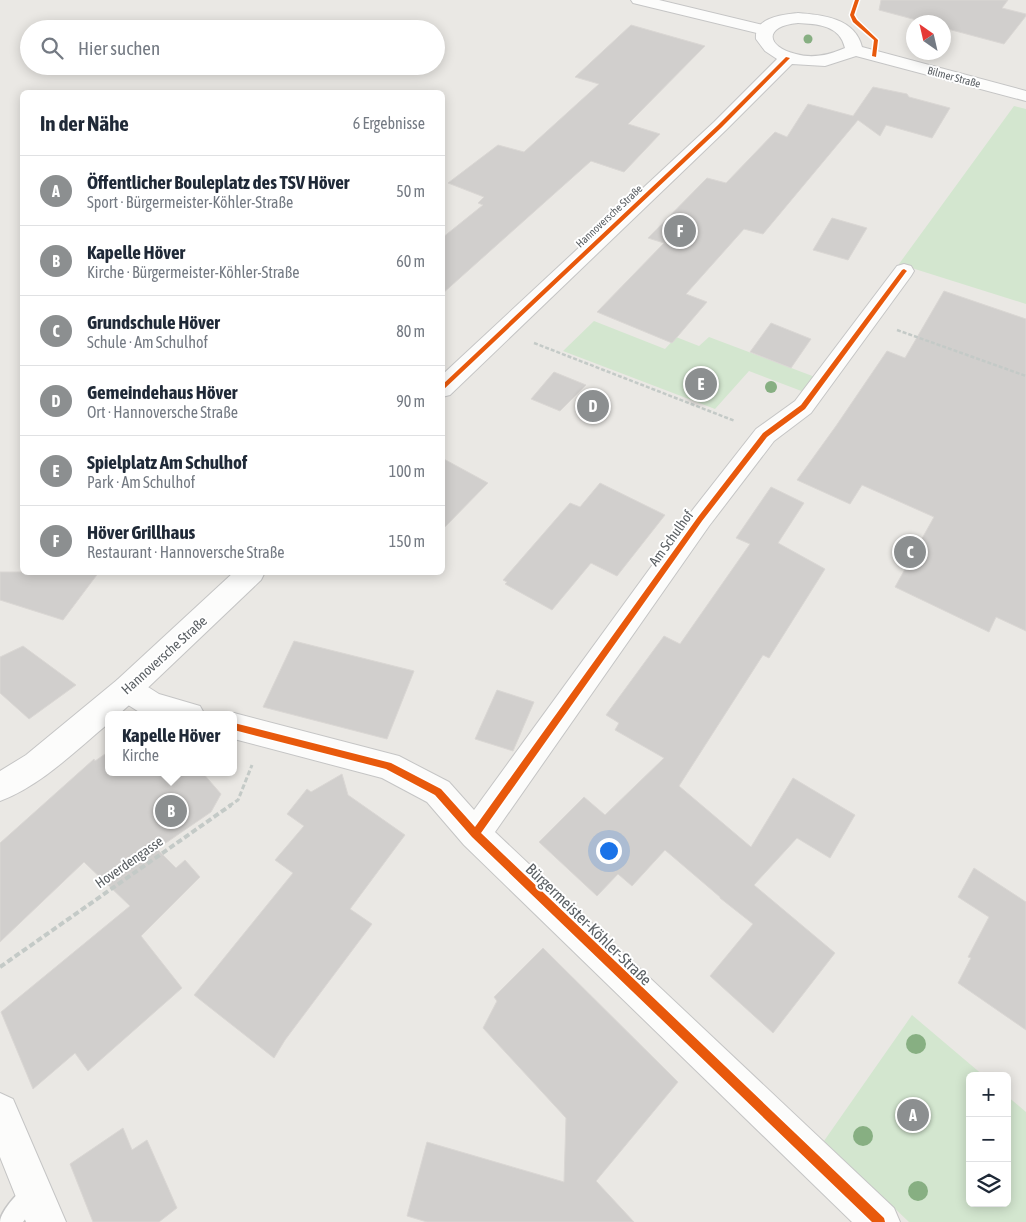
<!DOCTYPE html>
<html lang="de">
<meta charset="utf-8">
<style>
:root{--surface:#fff;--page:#f2f2f3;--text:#1f2937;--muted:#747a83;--line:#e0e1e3;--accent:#8c8f90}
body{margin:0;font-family:"Asap Condensed",sans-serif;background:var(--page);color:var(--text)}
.controls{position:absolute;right:15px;bottom:15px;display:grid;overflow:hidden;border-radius:8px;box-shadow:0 2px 12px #0003}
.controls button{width:45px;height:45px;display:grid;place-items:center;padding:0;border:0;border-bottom:1px solid var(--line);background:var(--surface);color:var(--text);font:25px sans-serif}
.compass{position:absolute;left:906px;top:15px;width:45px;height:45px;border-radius:50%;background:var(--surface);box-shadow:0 2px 12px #0003;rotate:326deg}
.you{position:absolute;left:608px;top:850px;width:18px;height:18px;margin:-12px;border:4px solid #fff;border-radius:50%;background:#1a73e8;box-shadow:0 0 0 8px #1a73e833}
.badge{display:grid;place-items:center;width:32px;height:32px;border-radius:50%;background:var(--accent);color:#fff;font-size:16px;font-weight:700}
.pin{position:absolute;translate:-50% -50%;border:2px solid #fff;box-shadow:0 1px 5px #0006}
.popup{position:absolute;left:105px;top:711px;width:132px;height:65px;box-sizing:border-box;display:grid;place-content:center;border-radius:8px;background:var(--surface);filter:drop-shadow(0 1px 4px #0005);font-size:16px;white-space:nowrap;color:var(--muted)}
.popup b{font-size:19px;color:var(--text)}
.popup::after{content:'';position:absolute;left:50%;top:100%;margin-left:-10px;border:10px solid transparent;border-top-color:var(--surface)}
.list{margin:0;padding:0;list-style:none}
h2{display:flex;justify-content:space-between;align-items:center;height:65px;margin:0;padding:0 20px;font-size:21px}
h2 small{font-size:16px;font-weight:400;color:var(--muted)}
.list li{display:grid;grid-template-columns:32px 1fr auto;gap:15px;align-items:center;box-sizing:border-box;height:70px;padding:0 20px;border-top:1px solid var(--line)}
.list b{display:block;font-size:19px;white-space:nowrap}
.list p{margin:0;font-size:16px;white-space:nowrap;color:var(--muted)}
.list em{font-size:16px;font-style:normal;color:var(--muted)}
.icon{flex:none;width:28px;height:28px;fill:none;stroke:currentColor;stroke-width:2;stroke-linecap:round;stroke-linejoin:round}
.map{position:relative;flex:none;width:1026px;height:1222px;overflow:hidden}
.search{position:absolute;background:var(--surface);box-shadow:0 2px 12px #0003;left:20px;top:20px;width:425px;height:55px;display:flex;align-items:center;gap:12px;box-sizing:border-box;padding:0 18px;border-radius:28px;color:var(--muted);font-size:19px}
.panel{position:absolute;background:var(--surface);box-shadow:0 2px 12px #0003;left:20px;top:90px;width:425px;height:485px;border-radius:8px}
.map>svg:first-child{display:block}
.green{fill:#d3e6cf}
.building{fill:#d1cfcd;stroke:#dad7d4}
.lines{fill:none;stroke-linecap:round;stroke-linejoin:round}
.service-casing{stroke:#c5c5c5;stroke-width:3}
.minor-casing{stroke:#c5c5c5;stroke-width:2}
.tertiary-casing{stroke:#c5c5c5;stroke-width:2}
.path-far2{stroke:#c4cac7;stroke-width:2.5;stroke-dasharray:4 2;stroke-linecap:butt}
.path-far1{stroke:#c4cac7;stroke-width:3;stroke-dasharray:5 2.5;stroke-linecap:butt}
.path{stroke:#c4cac7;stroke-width:4;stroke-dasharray:6 3;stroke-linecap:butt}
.service{fill:#fcfcfb;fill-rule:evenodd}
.minor{fill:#fcfcfb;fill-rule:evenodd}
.tertiary{fill:#fcfcfb;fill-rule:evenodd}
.cycleway-casing{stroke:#fff;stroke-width:3}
.cycleway{fill:#e8590c;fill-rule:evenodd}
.tree{fill:#87af82}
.labels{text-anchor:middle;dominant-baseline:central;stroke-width:4;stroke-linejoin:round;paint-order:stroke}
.far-street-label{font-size:11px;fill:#5a5f63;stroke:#fff}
.street-label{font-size:14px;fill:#5a5f63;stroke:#fff}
.near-street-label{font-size:16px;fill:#5a5f63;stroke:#fff}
</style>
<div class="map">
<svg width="1026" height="1222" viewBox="0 0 1026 1222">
<rect width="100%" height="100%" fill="#eae8e4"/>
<path class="green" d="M 1014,106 L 1026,109 L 1026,304 L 899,264 Z
M 594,321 L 665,349 L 676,337 L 699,346 L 709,337 L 815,377 L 804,392 L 749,371 L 715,409 L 563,351 Z
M 912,1015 L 984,1076 L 970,1076 L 970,1203 L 1007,1203 L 1007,1096 L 1026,1112 L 1026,1222 L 909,1222 L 824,1141 Z"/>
<path class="building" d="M 881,0 L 1008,0 L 1002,8 L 1026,14 L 1026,16 L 1004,44 L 944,28 L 944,22 L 924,22 L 879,10 Z
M 631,25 L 705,46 L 628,124 L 660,134 L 624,172 L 591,161 L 442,294 L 442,238 L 483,205 L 478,203 L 484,197 L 448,183 L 498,145 L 524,152 L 599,84 L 575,77 Z
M 873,87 L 907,94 L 909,97 L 950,108 L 932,138 L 886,125 L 880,136 L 858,120 L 763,234 L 744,229 L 686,294 L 707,302 L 672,343 L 597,312 L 664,243 L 648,238 L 707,178 L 726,183 L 775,132 L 787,137 L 808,104 L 853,116 Z
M 832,218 L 867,228 L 848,260 L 813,250 Z
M 944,291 L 1026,319 L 1026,631 L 996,617 L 989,632 L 895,587 L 934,517 L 862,485 L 850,504 L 797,480 L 836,426 L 887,351 L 905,358 Z
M 771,323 L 811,339 L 791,368 L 750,352 Z
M 554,372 L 586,385 L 560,411 L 531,399 Z
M 442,458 L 488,483 L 442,530 Z
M 600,483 L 665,515 L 617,576 L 591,563 L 552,610 L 505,584 L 507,582 L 503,580 L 570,503 L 580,507 Z
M 771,487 L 804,503 L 778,543 L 825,569 L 769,658 L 763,655 L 679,786 L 751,847 L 793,778 L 855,815 L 830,858 L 797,838 L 754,885 L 835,953 L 773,1033 L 710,976 L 753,924 L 720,898 L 720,897 L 665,850 L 632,886 L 618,874 L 597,896 L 539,842 L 584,797 L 605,815 L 664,758 L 615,730 L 619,723 L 606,715 L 664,636 L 680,644 L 750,544 L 736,538 Z
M 0,572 L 99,572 L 63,620 L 0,600 Z
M 294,641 L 414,671 L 387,739 L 263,707 Z
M 23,646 L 76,685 L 29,719 L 0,693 L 0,657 Z
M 497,690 L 534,702 L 513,751 L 475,739 Z
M 108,752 L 108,772 L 202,772 L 221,794 L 211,812 L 157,849 L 176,868 L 185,860 L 200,877 L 141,936 L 182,988 L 88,1071 L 75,1053 L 33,1089 L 1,1012 L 130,906 L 84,862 L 0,942 L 0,843 L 94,759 L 95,761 Z
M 342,774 L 348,795 L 405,835 L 350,909 L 372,924 L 285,1040 L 274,1058 L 194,995 L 293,873 L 275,860 L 304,826 L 287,814 L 307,789 L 311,792 Z
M 974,868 L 1026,902 L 1026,1030 L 958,983 L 971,958 L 968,957 L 989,917 L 958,897 Z
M 543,948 L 678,1082 L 596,1181 L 634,1222 L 427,1222 L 407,1216 L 427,1142 L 564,1182 L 566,1118 L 483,1028 L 497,1001 L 494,997 Z
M 123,1128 L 132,1150 L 147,1140 L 177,1208 L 159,1222 L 93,1222 L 70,1164 Z"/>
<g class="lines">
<defs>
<path id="service" d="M 33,1181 L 40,1185 L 44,1192 L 40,1199 L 23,1222 L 0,1222 C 0,1211 23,1186 33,1181 Z"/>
<path id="minor" d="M 631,0 L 659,0 L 771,27 L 773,30 L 771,33 L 765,35 L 633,3 Z
M 904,264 L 911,266 L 914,271 L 911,276 L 811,413 L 774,441 L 709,526 L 495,832 L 894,1208 L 900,1222 L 852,1222 L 464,845 L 427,802 L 382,778 L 234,739 L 234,715 L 229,715 L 234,713 L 399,756 L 449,782 L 474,810 L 691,512 L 756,429 L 795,401 L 897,266 Z
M 127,676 L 137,680 L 159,694 L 200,706 L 205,715 L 144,715 L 117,698 L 113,689 L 117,680 Z
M 0,1093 L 13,1099 L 66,1222 L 26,1222 L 0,1157 Z"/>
<path id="tertiary" d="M 798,13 C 823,15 855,18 862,47 L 1026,91 L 1026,101 L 856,56 L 825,66 L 792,64 L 726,130 L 450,395 L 442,397 L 442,375 L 714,122 L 777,59 L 765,51 L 756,39 C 754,17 782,15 798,13 ZM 798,23 C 817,24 840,25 845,48 C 829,55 813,59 796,54 C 766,47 763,26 798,23 Z
M 234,572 L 265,572 L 261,580 L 137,698 L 118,715 L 109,715 L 109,723 C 75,751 42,785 0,801 L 0,771 L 26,755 L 117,680 Z"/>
</defs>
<use href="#service" class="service-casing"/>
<use href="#minor" class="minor-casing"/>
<use href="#tertiary" class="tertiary-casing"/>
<path class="path-far2" d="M 897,330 L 1026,376
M 534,343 L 735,421"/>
<path class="path-far1" d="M 229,806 L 238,800 L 252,765"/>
<path class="path" d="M 0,967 L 231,805"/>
<use href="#service" class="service"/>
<use href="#minor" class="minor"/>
<use href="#tertiary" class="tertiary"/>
<defs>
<path id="cycleway" d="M 855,0 L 859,0 L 854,15 L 857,20 L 878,40 L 876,57 L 872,56 L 874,40 L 853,22 L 850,15 Z
M 786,57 L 790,58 L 722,127 L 442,391 L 442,385 L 718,125 Z
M 904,269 L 907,271 L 906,272 L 805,409 L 767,437 L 702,521 L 481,833 L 884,1218 L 885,1222 L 872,1222 L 472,837 L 435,795 L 386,769 L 234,730 L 234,723 L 391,763 L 441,789 L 475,827 L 698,517 L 763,433 L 801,405 L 902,270 Z"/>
</defs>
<use href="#cycleway" class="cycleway-casing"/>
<use href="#cycleway" class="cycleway"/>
</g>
<g class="tree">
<circle cx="808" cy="39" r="4.5"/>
<circle cx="771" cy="387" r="6"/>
<circle cx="916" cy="1044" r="10"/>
<circle cx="863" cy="1136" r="10"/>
<circle cx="918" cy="1191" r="10"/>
</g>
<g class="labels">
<g class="far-street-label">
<text transform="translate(954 77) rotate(15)">Bilmer Straße</text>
<text transform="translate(609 216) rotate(-43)">Hannoversche Straße</text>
</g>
<g class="street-label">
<text transform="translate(671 538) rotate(-54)">Am Schulhof</text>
<text transform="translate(164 655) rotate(-42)">Hannoversche Straße</text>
<text transform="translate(129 862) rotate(-35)">Hoverdengasse</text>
</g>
<g class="near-street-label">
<text transform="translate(589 924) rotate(44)">Bürgermeister-Köhler-Straße</text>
</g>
</g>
</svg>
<div class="controls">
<button>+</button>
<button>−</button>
<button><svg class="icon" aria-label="layers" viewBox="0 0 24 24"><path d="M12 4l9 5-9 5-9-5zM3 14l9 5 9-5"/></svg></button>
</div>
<svg class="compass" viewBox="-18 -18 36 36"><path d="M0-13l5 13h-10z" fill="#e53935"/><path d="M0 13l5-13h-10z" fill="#747a83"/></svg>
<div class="you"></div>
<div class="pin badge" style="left:913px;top:1115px">A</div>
<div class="pin badge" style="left:171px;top:811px">B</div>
<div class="popup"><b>Kapelle Höver</b>Kirche</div>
<div class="pin badge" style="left:910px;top:552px">C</div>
<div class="pin badge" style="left:593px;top:406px">D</div>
<div class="pin badge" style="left:701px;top:384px">E</div>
<div class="pin badge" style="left:680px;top:231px">F</div>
<div class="search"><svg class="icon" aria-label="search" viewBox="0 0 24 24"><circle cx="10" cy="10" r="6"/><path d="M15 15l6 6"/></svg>Hier suchen</div>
<section class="panel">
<h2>In der Nähe<small>6 Ergebnisse</small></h2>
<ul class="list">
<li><span class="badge">A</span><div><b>Öffentlicher Bouleplatz des TSV Höver</b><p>Sport · Bürgermeister-Köhler-Straße</p></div><em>50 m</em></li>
<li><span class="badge">B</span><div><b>Kapelle Höver</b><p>Kirche · Bürgermeister-Köhler-Straße</p></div><em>60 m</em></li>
<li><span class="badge">C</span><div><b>Grundschule Höver</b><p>Schule · Am Schulhof</p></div><em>80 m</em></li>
<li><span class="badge">D</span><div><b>Gemeindehaus Höver</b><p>Ort · Hannoversche Straße</p></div><em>90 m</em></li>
<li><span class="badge">E</span><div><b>Spielplatz Am Schulhof</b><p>Park · Am Schulhof</p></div><em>100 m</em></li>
<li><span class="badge">F</span><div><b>Höver Grillhaus</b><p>Restaurant · Hannoversche Straße</p></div><em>150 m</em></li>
</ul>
</section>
</div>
